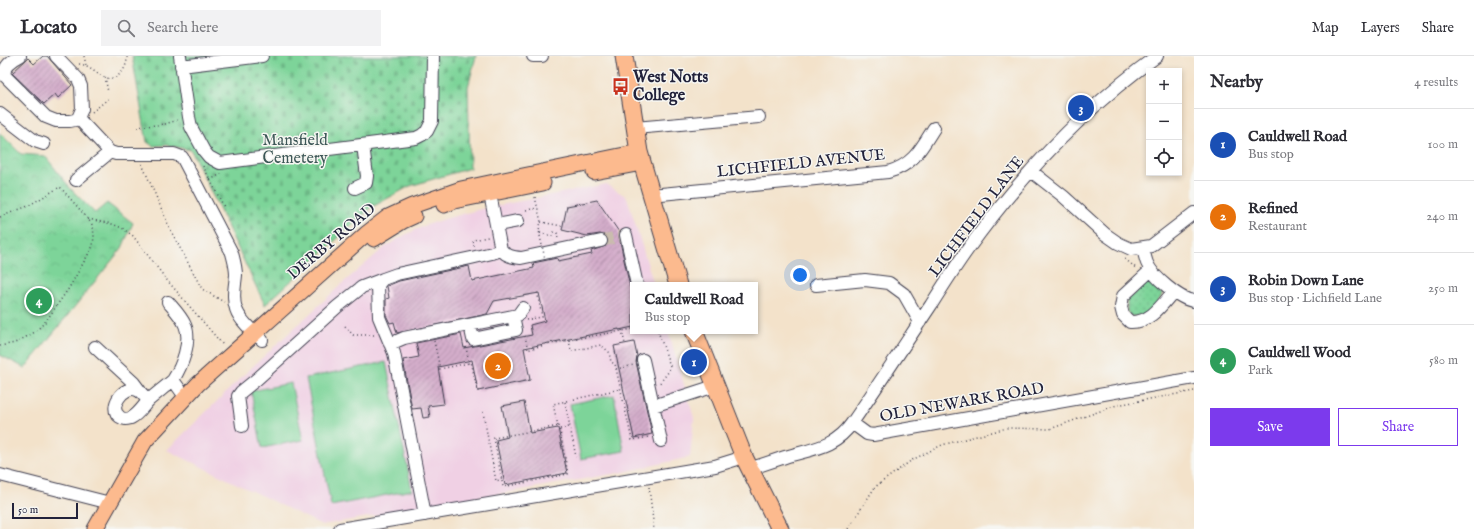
<!DOCTYPE html>
<meta charset="utf-8">
<style>
:root{--surface:#fff;--page:#f2f2f3;--text:#2b2b33;--muted:#7c7c81;--line:#e1e1e2;--accent:#7c3aed}
body{margin:0;font-family:"IM FELL English",serif;background:var(--page);color:var(--text)}
.controls{position:absolute;right:12px;top:12px;display:grid;overflow:hidden;border-radius:0px;box-shadow:0 2px 6px #0003}
.controls button{width:36px;height:36px;display:grid;place-items:center;padding:0;border:0;border-bottom:1px solid var(--line);background:var(--surface);color:var(--text);font:20px sans-serif}
.scale{position:absolute;left:12px;bottom:10px;width:66px;box-sizing:border-box;padding-left:4px;border:2px solid #22223b;border-top:0;font-size:11px;line-height:14px;white-space:nowrap;color:#22223b;-webkit-text-stroke:3px #f6f6f2;paint-order:stroke}
.you{position:absolute;left:800px;top:219px;width:14px;height:14px;margin:-10px;border:3px solid #fff;border-radius:50%;background:#1a73e8;box-shadow:0 0 0 6px #1a73e833}
.badge{display:grid;place-items:center;width:26px;height:26px;border-radius:50%;background:var(--accent);color:#fff;font-size:13px;font-weight:700}
.pin{position:absolute;translate:-50% -50%;border:2px solid #fff;box-shadow:0 1px 4px #0006}
.popup{position:absolute;left:630px;top:226px;width:128px;height:52px;box-sizing:border-box;display:grid;place-content:center;border-radius:0px;background:var(--surface);filter:drop-shadow(0 1px 3px #0005);font-size:13px;white-space:nowrap;color:var(--muted)}
.popup b{font-size:15px;color:var(--text)}
.popup::after{content:'';position:absolute;left:50%;top:100%;margin-left:-8px;border:8px solid transparent;border-top-color:var(--surface)}
.list{margin:0;padding:0;list-style:none}
h2{display:flex;justify-content:space-between;align-items:center;height:52px;margin:0;padding:0 16px;font-size:17px}
h2 small{font-size:13px;font-weight:400;color:var(--muted)}
.list li{display:grid;grid-template-columns:26px 1fr auto;gap:12px;align-items:center;box-sizing:border-box;height:72px;padding:0 16px;border-top:1px solid var(--line)}
.list b{display:block;font-size:15px;white-space:nowrap}
.list p{margin:0;font-size:13px;white-space:nowrap;color:var(--muted)}
.list em{font-size:13px;font-style:normal;color:var(--muted)}
.actions{display:flex;gap:8px;padding:12px 16px}
.actions a{flex:1;padding:9px 0;border:1px solid var(--accent);border-radius:0px;text-align:center;font-size:14px;color:var(--accent)}
.actions .main{background:var(--accent);color:#fff}
.icon{flex:none;width:22px;height:22px;fill:none;stroke:currentColor;stroke-width:2;stroke-linecap:round;stroke-linejoin:round}
.map{position:relative;flex:none;width:1194px;height:473px;overflow:hidden}
header{display:flex;align-items:center;gap:24px;box-sizing:border-box;height:56px;padding:0 20px;background:var(--surface);border-bottom:1px solid var(--line)}
header strong{font-size:19px}
nav{display:flex;gap:22px;margin-inline-start:auto;font-size:14px}
.search{width:280px;height:36px;background:var(--page);display:flex;align-items:center;gap:10px;box-sizing:border-box;padding:0 14px;border-radius:0px;color:var(--muted);font-size:15px}
main{display:flex}
aside{flex:1;background:var(--surface)}
.map>svg:first-child{display:block}
.built{fill:#f0d0e4}
.grass{fill:url(#grass-dots);stroke:#507b6a}
.cemetery{fill:url(#cemetery-stones);stroke:#507b6a}
.park{fill:url(#park-crowns);stroke:#507b6a}
.garden{fill:#7dd499;stroke:#507b6a}
.building{fill:url(#building-hatch)}
.lines{fill:none;stroke-linecap:round;stroke-linejoin:round}
.minor-tunnel{stroke:#c9bcad;stroke-width:12;stroke-dasharray:12 6;stroke-linecap:butt}
.minor-casing{stroke:#413f50;stroke-width:14}
.major-casing{stroke:#413f50;stroke-width:17}
.highway-casing{stroke:#413f50;stroke-width:19}
.path{stroke:#413f50;stroke-width:1.5;stroke-dasharray:1 3;stroke-linecap:butt}
.minor{stroke:#fff;stroke-width:12}
.major{stroke:#fcba8e;stroke-width:15}
.highway{stroke:#fcba8e;stroke-width:17}
.path-bridge{stroke:#413f50;stroke-width:1.5;stroke-dasharray:1 3;stroke-linecap:butt}
.labels{text-anchor:middle;dominant-baseline:central;stroke-width:3;stroke-linejoin:round;paint-order:stroke}
.poi-label{font-size:16px;font-weight:bold;fill:#22223b;stroke:#f6f6f2;text-anchor:start}
.park-label{font-size:16px;fill:#3d5757;stroke:#f6f6f2}
.street-label{font-size:16px;fill:#22223b;stroke:#f6f6f2}
</style>
<header>
<strong>Locato</strong>
<div class="search"><svg class="icon" aria-label="search" viewBox="0 0 24 24"><circle cx="10" cy="10" r="6"/><path d="M15 15l6 6"/></svg>Search here</div>
<nav><a>Map</a><a>Layers</a><a>Share</a></nav>
</header>
<main>
<div class="map">
<svg width="1194" height="473" viewBox="0 0 1194 473">
<defs>
<pattern id="grass-dots" width="8" height="8" patternUnits="userSpaceOnUse"><rect width="8" height="8" fill="#7dd499"/><path d="M2 2h.1M6 6h.1" fill="none" stroke="#6cb685" stroke-width="1.8" stroke-linecap="round"/></pattern>
<pattern id="cemetery-stones" width="16" height="16" patternUnits="userSpaceOnUse"><rect width="16" height="16" fill="#7dd499"/><path d="M2 7V4a2 2 0 0 1 4 0v3zM10 15v-3a2 2 0 0 1 4 0v3z" fill="#6cb685"/></pattern>
<pattern id="park-crowns" width="20" height="18" patternUnits="userSpaceOnUse"><rect width="20" height="18" fill="#7dd499"/><path d="M2 6a3 3 0 1 1 6 0M12 15a3 3 0 1 1 6 0" fill="none" stroke="#6cb685"/></pattern>
<pattern id="building-hatch" width="6" height="6" patternUnits="userSpaceOnUse"><rect width="6" height="6" fill="#d4adcb"/><path d="M-1 1l2-2M0 6l6-6M5 7l2-2" fill="none" stroke="#ac8ca6"/></pattern>
</defs>
<rect width="100%" height="100%" fill="#f6f6f2"/>
<filter id="ink" filterUnits="userSpaceOnUse"><feTurbulence type="fractalNoise" baseFrequency=".025" numOctaves="2"/><feDisplacementMap in="SourceGraphic" scale="8" xChannelSelector="R" yChannelSelector="G"/><feConvolveMatrix kernelMatrix="1 2 1 2 8 2 1 2 1" color-interpolation-filters="sRGB"/></filter>
<filter id="wash" filterUnits="userSpaceOnUse"><feTurbulence type="fractalNoise" baseFrequency=".012" numOctaves="4" result="noise"/><feDisplacementMap in="SourceGraphic" scale="16" xChannelSelector="R" yChannelSelector="G"/><feGaussianBlur stdDeviation="0.9" result="paint"/><feColorMatrix in="noise" values="0 0 0 0 0 0 0 0 0 0 0 0 0 0 0 0 0 1.4 0 .05"/><feComposite in="paint" operator="in"/></filter>
<g filter="url(#wash)">
<rect width="100%" height="100%" fill="#f3e2ca"/>
<path class="built" d="M 606,128 L 627,141 L 654,229 L 633,229 L 633,275 L 668,275 L 694,362 L 690,401 L 624,416 L 322,469 L 167,394 L 249,314 L 344,226 L 385,191 L 403,180 L 424,170 L 448,162 L 481,153 Z"/>
<path class="grass" d="M 1148,225 C 1156,224 1165,232 1161,241 C 1157,248 1147,259 1140,260 C 1137,261 1133,260 1130,260 L 1127,255 L 1127,244 Z"/>
<path class="cemetery" d="M 132,0 L 476,0 L 468,31 L 470,112 L 410,130 L 372,151 L 265,249 L 191,94 L 167,89 L 153,90 L 147,86 Z"/>
<path class="park" d="M 0,77 L 21,98 L 45,100 L 71,133 L 95,157 L 107,147 L 133,167 L 122,192 L 25,312 L 0,299 Z"/>
<path class="garden" d="M 386,306 L 412,434 L 331,450 L 306,322 Z
M 291,327 L 303,384 L 262,392 L 251,335 Z
M 614,339 L 624,395 L 581,403 L 570,348 Z"/>
<g id="blocks">
<path class="building" d="M 43,0 L 47,0 L 72,29 L 58,42 L 55,38 L 44,48 L 12,17 L 28,2 L 34,8 Z
M 597,144 L 619,176 L 619,181 L 630,231 L 633,235 L 633,271 L 619,274 L 619,273 L 524,292 L 530,324 L 478,335 L 472,304 L 438,311 L 444,348 L 428,350 L 430,361 L 423,362 L 421,352 L 412,353 L 403,304 L 419,301 L 416,287 L 461,278 L 464,292 L 532,279 L 530,269 L 545,265 L 539,237 L 494,245 L 487,258 L 397,277 L 394,266 L 390,267 L 386,259 L 386,243 L 389,242 L 387,230 L 399,225 L 469,210 L 472,225 L 534,212 L 533,207 L 557,202 L 558,205 L 592,198 L 591,195 L 606,190 L 608,184 L 606,180 L 600,178 L 587,180 L 562,174 L 567,150 Z
M 634,286 L 637,300 L 636,306 L 652,378 L 634,382 L 614,290 Z
M 524,346 L 530,377 L 558,372 L 567,417 L 505,429 L 496,384 L 508,381 L 502,350 Z"/>
</g>
</g>
<g filter="url(#ink)">
<use href="#blocks" fill-opacity="0" stroke="#413f50" stroke-width="1"/>
<g class="lines">
<path class="minor-tunnel" d="M 601,185 L 626,179"/>
<defs>
<path id="minor" d="M 20,0 C 12,4 4,10 4,19 L 46,61 L 56,65 L 70,65 L 75,64 L 78,62 L 82,53 L 81,30 L 78,23 L 56,0
M 180,0 L 189,61 L 191,71 L 204,95 L 209,101 L 220,107 L 416,82 L 422,79 L 427,75 L 432,65 L 433,0
M 533,0 L 542,0
M 181,10 L 262,0
M 0,58 L 35,85 L 44,88
M 78,62 L 110,96
M 635,72 L 759,61
M 1031,115 L 1063,140 L 1105,178 L 1118,187 L 1131,193 L 1151,190 L 1194,157
M 76,124 L 110,96 L 116,98 L 174,98 L 182,101 L 232,197 C 234,205 236,211 236,219 C 235,230 232,242 236,253 C 240,265 253,276 262,284
M 355,132 L 366,127 L 367,120 L 363,89
M 490,138 L 501,194 C 507,200 512,201 521,202 L 601,185
M 651,139 L 888,116 C 913,109 921,93 934,72
M 497,169 L 518,165
M 626,179 L 637,229
M 1143,192 C 1144,196 1145,202 1147,207 C 1152,220 1180,244 1194,245
M 1151,214 L 1123,240 L 1121,251 L 1123,259 L 1130,266 C 1150,267 1161,250 1173,236
M 816,229 L 865,224 L 889,227 L 904,238 L 920,266
M 168,246 C 174,253 181,260 185,269 C 192,285 182,310 173,324 L 186,342
M 470,269 L 473,283 L 516,274 L 513,260
M 390,288 L 404,282 L 518,259 L 523,252
M 95,291 L 134,327 L 140,335
M 643,304 L 661,385
M 148,345 C 145,341 142,336 137,334 C 124,328 107,352 120,361 C 124,364 127,363 131,362 C 139,358 143,350 149,344 C 157,337 165,331 173,324
M 653,350 L 715,330
M 852,367 L 867,378 L 873,379 L 1194,322
M 242,370 L 238,340 L 241,336 L 257,323 L 337,251 L 362,231 L 383,223
M 749,413 C 761,409 773,405 785,401 C 811,393 835,392 852,367 C 879,328 905,288 931,249 C 943,230 955,211 968,193 C 1021,120 1083,53 1157,0
M 0,419 L 110,447
M 425,459 L 394,297 L 379,261 L 378,229 L 383,223 L 397,218 L 471,202 L 492,197 L 501,194
M 340,473 L 715,410 L 744,401"/>
<path id="major" d="M 594,116 L 642,107
M 444,149 L 454,145 L 543,127
M 374,183 L 403,165 L 414,160
M 95,473 L 145,385 L 198,328 L 366,178 L 388,161 L 412,150 L 461,133 L 639,96"/>
<path id="highway" d="M 624,0 L 639,96 L 678,229
M 694,275 L 744,401 L 780,473"/>
</defs>
<use href="#minor" class="minor-casing"/>
<use href="#major" class="major-casing"/>
<use href="#highway" class="highway-casing"/>
<path class="path" d="M 84,0 L 86,9
M 79,8 C 90,9 95,16 104,21 C 117,27 128,12 127,0
M 105,21 L 108,36
M 92,56 L 108,43
M 137,71 L 165,68 L 178,64
M 142,108 L 171,175 L 202,233 L 224,246
M 203,110 L 224,151
M 210,124 L 223,117
M 535,141 L 541,166 L 539,174 L 540,180
M 526,154 L 538,152
M 0,161 L 28,150 L 60,131 L 88,163 L 93,170 L 94,180 L 93,190 L 69,232 L 46,265 L 35,276 L 15,287 L 0,290
M 88,163 L 112,168 L 122,172 L 133,180 L 166,223 L 223,289
M 541,166 L 562,170
M 540,177 L 552,180 L 554,176 L 557,177 L 558,183
M 474,190 L 473,184 L 488,181
M 1125,203 L 1137,213
M 526,264 L 542,261 L 537,235
M 345,270 L 353,279 L 376,279
M 622,274 L 625,288
M 658,275 L 670,310 L 669,315 L 659,328
M 525,280 L 528,294 L 536,291 L 569,284 L 633,273
M 569,284 L 571,295 L 601,289 L 609,296 L 611,306 L 615,308 L 632,384 L 650,381
M 434,285 L 440,313 L 469,307
M 466,291 L 469,307 L 471,306 L 478,336 L 480,337
M 616,313 L 634,309
M 565,346 L 576,401
M 483,356 L 496,425 L 502,423
M 558,370 L 553,348 L 620,333
M 559,370 L 568,418 L 503,431 L 494,382 Z
M 560,373 L 569,371
M 649,431 L 654,473
M 848,473 L 875,431 L 912,404 L 942,389 L 1007,372 L 1050,373 L 1117,349 L 1194,335"/>
<use href="#minor" class="minor"/>
<use href="#major" class="major"/>
<use href="#highway" class="highway"/>
<path class="path-bridge" d="M 540,180 L 545,203"/>
</g>
</g>
<defs>
<symbol id="bus-bare" viewBox="-9 -9 18 18"><path d="M-5-6H5V4H4V6H2V4H-2V6H-4V4H-5ZM-3.5-4V0h7V-4ZM-3.5 1.2v1.5H-2V1.2ZM2 1.2v1.5H3.5V1.2Z" fill="#c8321e" stroke="#f6f6f2" stroke-width="2.5" paint-order="stroke"/></symbol>
</defs>
<g fill-rule="evenodd">
<use href="#bus-bare" x="608" y="18" width="25" height="25"/>
</g>
<g class="labels">
<g class="poi-label">
<text x="633" y="22">West Notts<tspan x="633" dy="18">College</tspan></text>
</g>
<g class="park-label">
<text x="295" y="85">Mansfield<tspan x="295" dy="18">Cemetery</tspan></text>
</g>
<g class="street-label">
<text transform="translate(801 108) rotate(-6)">LICHFIELD AVENUE</text>
<text transform="translate(977 161) rotate(-53)">LICHFIELD LANE</text>
<text transform="translate(332 186) rotate(-40)">DERBY ROAD</text>
<text transform="translate(962 347) rotate(-10)">OLD NEWARK ROAD</text>
</g>
</g>
</svg>
<div class="controls">
<button>+</button>
<button>−</button>
<button><svg class="icon" aria-label="locate" viewBox="0 0 24 24"><circle cx="12" cy="12" r="6"/><path d="M12 2v4M12 18v4M2 12h4M18 12h4"/></svg></button>
</div>
<div class="scale">50 m</div>
<div class="you"></div>
<div class="pin badge" style="left:694px;top:306px;background:#1a4fb4">1</div>
<div class="popup"><b>Cauldwell Road</b>Bus stop</div>
<div class="pin badge" style="left:498px;top:310px;background:#e8710a">2</div>
<div class="pin badge" style="left:1081px;top:52px;background:#1a4fb4">3</div>
<div class="pin badge" style="left:39px;top:245px;background:#2e9e5b">4</div>
</div>
<aside>
<h2>Nearby<small>4 results</small></h2>
<ul class="list">
<li><span class="badge" style="background:#1a4fb4">1</span><div><b>Cauldwell Road</b><p>Bus stop</p></div><em>100 m</em></li>
<li><span class="badge" style="background:#e8710a">2</span><div><b>Refined</b><p>Restaurant</p></div><em>240 m</em></li>
<li><span class="badge" style="background:#1a4fb4">3</span><div><b>Robin Down Lane</b><p>Bus stop · Lichfield Lane</p></div><em>250 m</em></li>
<li><span class="badge" style="background:#2e9e5b">4</span><div><b>Cauldwell Wood</b><p>Park</p></div><em>580 m</em></li>
</ul>
<div class="actions"><a class="main">Save</a><a>Share</a></div>
</aside>
</main>
